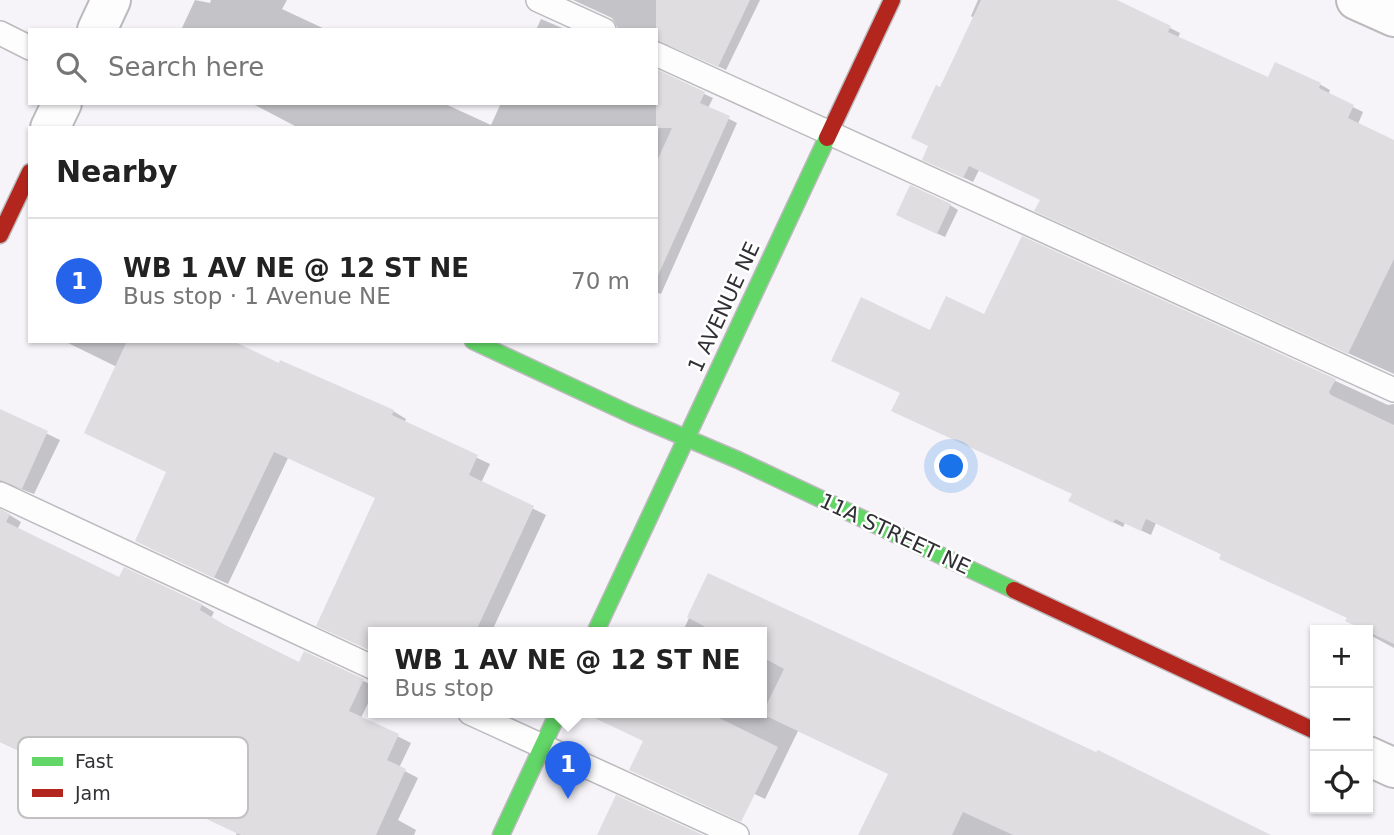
<!DOCTYPE html>
<meta charset="utf-8">
<style>
:root{--surface:#fff;--page:#f2f2f2;--text:#222;--muted:#767676;--line:#e0e0e0;--accent:#2563eb}
body{margin:0;font-family:"DejaVu Sans",sans-serif;background:var(--page);color:var(--text)}
.controls{position:absolute;right:21px;bottom:21px;display:grid;overflow:hidden;border-radius:0px;box-shadow:0 2px 5px #0004}
.controls button{width:63px;height:63px;display:grid;place-items:center;padding:0;border:0;border-bottom:2px solid var(--line);background:var(--surface);color:var(--text);font:35px sans-serif}
.you{position:absolute;left:952px;top:467px;width:24px;height:24px;margin:-18px;border:5px solid #fff;border-radius:50%;background:#1a73e8;box-shadow:0 0 0 10px #1a73e833}
.badge{display:grid;place-items:center;width:46px;height:46px;border-radius:50%;background:var(--accent);color:#fff;font-size:23px;font-weight:700}
.pin{position:absolute;translate:-50% -58px;filter:drop-shadow(0 2px 4px #0008)}
.pin::after{content:'';position:absolute;top:37px;width:24px;height:21px;background:inherit;clip-path:polygon(0 0,100% 0,50% 100%)}
.popup{position:absolute;left:368px;top:627px;width:399px;height:91px;box-sizing:border-box;display:grid;place-content:center;border-radius:0px;background:var(--surface);filter:drop-shadow(0 2px 5px #0005);font-size:23px;white-space:nowrap;color:var(--muted)}
.popup b{font-size:26px;color:var(--text)}
.popup::after{content:'';position:absolute;left:50%;top:100%;margin-left:-14px;border:14px solid transparent;border-top-color:var(--surface)}
.list{margin:0;padding:0;list-style:none}
h2{display:flex;justify-content:space-between;align-items:center;height:91px;margin:0;padding:0 28px;font-size:30px}
h2 small{font-size:23px;font-weight:400;color:var(--muted)}
.list li{display:grid;grid-template-columns:46px 1fr auto;gap:21px;align-items:center;box-sizing:border-box;height:126px;padding:0 28px;border-top:2px solid var(--line)}
.list b{display:block;font-size:26px;white-space:nowrap}
.list p{margin:0;font-size:23px;white-space:nowrap;color:var(--muted)}
.list em{font-size:23px;font-style:normal;color:var(--muted)}
.icon{flex:none;width:38px;height:38px;fill:none;stroke:currentColor;stroke-width:2;stroke-linecap:round;stroke-linejoin:round}
.map{position:relative;flex:none;width:1394px;height:835px;overflow:hidden}
.search{position:absolute;background:var(--surface);box-shadow:0 2px 5px #0004;left:28px;top:28px;width:630px;height:77px;display:flex;align-items:center;gap:18px;box-sizing:border-box;padding:0 24px;border-radius:0px;color:var(--muted);font-size:26px}
.panel{position:absolute;background:var(--surface);box-shadow:0 2px 5px #0004;left:28px;top:126px;width:630px;height:217px;border-radius:0px}
.map>svg:first-child{display:block}
.shadow{fill:#0003}
.building{fill:#e0dde1}
.lines{fill:none;stroke-linecap:round;stroke-linejoin:round}
.lane-casing{stroke:#bbbabd;stroke-width:26}
.street-casing{stroke:#bbbabd;stroke-width:42}
.fast-casing{stroke:#bbbabd;stroke-width:19}
.jam-casing{stroke:#bbbabd;stroke-width:19}
.lane{stroke:#fefdfe;stroke-width:23}
.street{stroke:#fefdfe;stroke-width:38}
.fast{stroke:#63d668;stroke-width:16}
.jam{stroke:#b3261e;stroke-width:16}
.labels{text-anchor:middle;dominant-baseline:central;stroke-width:5;stroke-linejoin:round;paint-order:stroke}
.street-label{font-size:21px;fill:#313034;stroke:#fff}
.key{fill:#fff;stroke:#c1c1c2;stroke-width:2}
.key-label{font-size:19px;fill:#313034}
</style>
<div class="map">
<svg width="1394" height="835" viewBox="0 0 1394 835">
<rect width="100%" height="100%" fill="#f6f4f9"/>
<path class="shadow" d="M 195,0 L 210,3 L 211,0 L 287,0 L 282,9 L 327,30 L 181,30 Z
M 573,0 L 760,0 L 726,70 L 671,45 L 656,47 L 656,30 L 619,30 L 612,18 Z
M 978,0 L 1102,0 L 1170,28 L 1180,33 L 1178,38 L 1269,79 L 1276,64 L 1321,85 L 1330,90 L 1328,95 L 1363,112 L 1358,124 L 1394,142 L 1394,374 L 1046,216 L 1042,200 L 979,170 L 973,182 L 934,164 L 941,89 L 974,18 L 971,16 Z
M 541,19 L 567,30 L 536,30 Z
M 657,72 L 713,98 L 708,108 L 737,123 L 661,294 L 656,292 L 656,128 L 294,128 L 295,126 L 251,103 L 443,103 L 491,125 L 501,103 L 656,103 Z
M 950,205 L 958,210 L 945,237 L 905,219 Z
M 1023,238 L 1388,405 L 1394,404 L 1394,648 L 1368,634 L 1368,630 L 1359,629 L 1360,627 L 1349,618 L 1223,555 L 1156,523 L 1151,535 L 1125,523 L 1123,527 L 1080,506 L 1074,494 L 903,416 L 931,332 L 985,316 Z
M 64,341 L 216,341 L 393,411 L 406,419 L 404,423 L 490,464 L 481,483 L 546,515 L 491,633 L 374,633 L 374,652 L 331,632 L 377,498 L 288,458 L 228,584 L 150,548 L 168,473 L 117,367 Z
M 0,411 L 60,440 L 34,494 L 13,486 L 4,489 L 0,494 Z
M 0,509 L 21,522 L 17,530 L 120,579 L 125,569 L 202,605 L 214,612 L 211,618 L 300,664 L 305,653 L 374,686 L 374,691 L 361,718 L 411,743 L 399,768 L 418,778 L 398,820 L 416,830 L 414,835 L 236,835 L 237,833 L 133,784 L 130,793 L 92,779 L 90,783 L 0,742 Z
M 709,575 L 1267,835 L 859,835 L 890,774 L 798,731 L 765,799 L 645,741 L 644,713 L 762,713 L 762,633 L 682,633 Z"/>
<path class="building" d="M 656,0 L 750,0 L 718,67 L 656,40 Z
M 981,0 L 1117,0 L 1171,26 L 1168,32 L 1268,77 L 1275,62 L 1321,83 L 1319,88 L 1354,105 L 1348,118 L 1394,140 L 1394,259 L 1348,354 L 1034,211 L 1040,200 L 969,166 L 963,178 L 922,160 L 928,146 L 911,138 L 936,85 L 940,87 Z
M 656,69 L 705,92 L 700,103 L 730,116 L 656,280 L 656,163 L 672,128 L 656,128 Z
M 910,185 L 951,204 L 937,234 L 896,215 Z
M 1022,236 L 1336,379 L 1329,392 L 1331,395 L 1394,425 L 1394,644 L 1345,621 L 1347,618 L 1219,559 L 1221,554 L 1146,519 L 1141,531 L 1115,519 L 1113,523 L 1068,501 L 1072,494 L 891,411 L 900,393 L 831,361 L 861,297 L 930,330 L 946,296 L 984,314 Z
M 127,341 L 233,341 L 279,363 L 280,360 L 394,410 L 392,415 L 478,455 L 469,475 L 534,506 L 475,633 L 374,633 L 374,652 L 316,626 L 375,498 L 274,452 L 214,578 L 135,541 L 166,472 L 84,433 Z
M 0,409 L 48,431 L 22,489 L 0,480 Z
M 0,509 L 10,514 L 6,522 L 119,577 L 124,567 L 202,604 L 200,610 L 230,628 L 299,662 L 304,651 L 364,679 L 349,711 L 399,734 L 387,760 L 406,769 L 376,835 L 241,835 L 121,779 L 117,787 L 80,773 L 77,778 L 0,742 Z
M 708,573 L 1096,752 L 1098,750 L 1271,835 L 1013,835 L 963,812 L 952,835 L 858,835 L 888,774 L 762,714 L 784,669 L 762,657 L 762,633 L 716,633 L 687,617 Z
M 584,713 L 709,713 L 778,747 L 741,822 L 629,770 L 643,741 Z
M 616,795 L 703,835 L 597,835 Z"/>
<g class="lines">
<defs>
<path id="lane" d="M 538,0 L 604,30
M 0,33 L 30,48
M 656,54 L 1394,390
M 0,494 L 374,668
M 470,713 L 737,835"/>
<path id="street" d="M 1356,0 L 1394,17
M 97,30 L 111,0
M 50,128 L 62,103
M 1368,756 L 1394,768"/>
<path id="fast" d="M 473,341 L 632,415 L 738,460 L 1014,590
M 595,633 L 827,138
M 501,835 L 558,713"/>
<path id="jam" d="M 827,138 L 892,0
M 0,235 L 30,172
M 1014,590 L 1315,731"/>
</defs>
<use href="#lane" class="lane-casing"/>
<use href="#street" class="street-casing"/>
<use href="#fast" class="fast-casing"/>
<use href="#jam" class="jam-casing"/>
<use href="#lane" class="lane"/>
<use href="#street" class="street"/>
<use href="#fast" class="fast"/>
<use href="#jam" class="jam"/>
</g>
<g class="labels">
<g class="street-label">
<text transform="translate(724 307) rotate(-65)">1 AVENUE NE</text>
<text transform="translate(895 534) rotate(25)">11A STREET NE</text>
</g>
</g>
<rect x="18" y="737" width="230" height="81" rx="10" class="key"/>
<rect x="32" y="757" width="31" height="9" fill="#63d668"/>
<rect x="32" y="789" width="31" height="8" fill="#b3261e"/>
<g class="key-label">
<text x="75" y="768">Fast</text>
<text x="75" y="800">Jam</text>
</g>
</svg>
<div class="controls">
<button>+</button>
<button>−</button>
<button><svg class="icon" aria-label="locate" viewBox="0 0 24 24"><circle cx="12" cy="12" r="6"/><path d="M12 2v4M12 18v4M2 12h4M18 12h4"/></svg></button>
</div>
<div class="you"></div>
<div class="pin badge" style="left:568px;top:799px">1</div>
<div class="popup"><b>WB 1 AV NE @ 12 ST NE</b>Bus stop</div>
<div class="search"><svg class="icon" aria-label="search" viewBox="0 0 24 24"><circle cx="10" cy="10" r="6"/><path d="M15 15l6 6"/></svg>Search here</div>
<section class="panel">
<h2>Nearby<small></small></h2>
<ul class="list">
<li><span class="badge">1</span><div><b>WB 1 AV NE @ 12 ST NE</b><p>Bus stop · 1 Avenue NE</p></div><em>70 m</em></li>
</ul>
</section>
</div>
